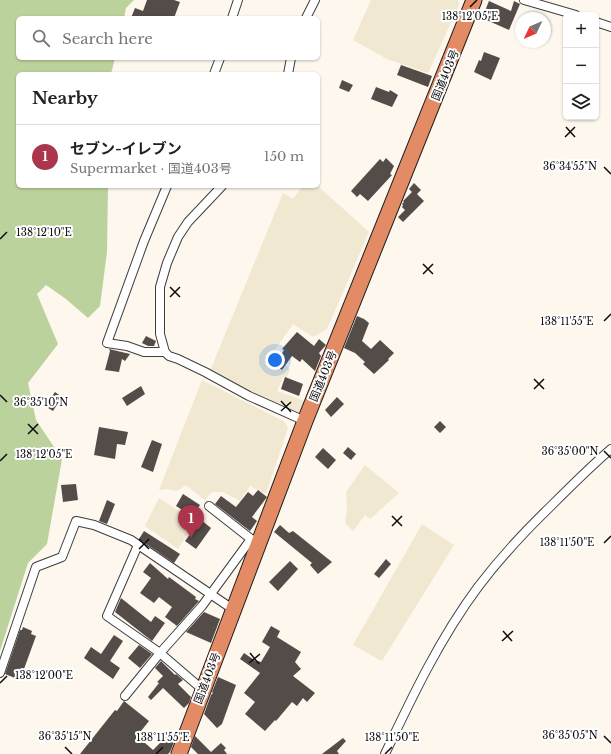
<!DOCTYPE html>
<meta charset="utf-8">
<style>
:root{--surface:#fff;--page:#f2f2f2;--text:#222;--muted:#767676;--line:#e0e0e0;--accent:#ab354c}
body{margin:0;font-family:"Libre Baskerville","Noto Sans JP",serif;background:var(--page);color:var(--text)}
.controls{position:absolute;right:12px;top:12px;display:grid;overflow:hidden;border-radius:6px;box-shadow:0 1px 3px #0004}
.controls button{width:36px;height:36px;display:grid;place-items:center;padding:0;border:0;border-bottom:1px solid var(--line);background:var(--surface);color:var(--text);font:20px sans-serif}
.compass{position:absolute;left:515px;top:12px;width:36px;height:36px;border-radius:50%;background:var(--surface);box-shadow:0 1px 3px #0004;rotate:226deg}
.you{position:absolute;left:275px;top:360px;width:14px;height:14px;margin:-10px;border:3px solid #fff;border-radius:50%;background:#1a73e8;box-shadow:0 0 0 6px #1a73e833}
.badge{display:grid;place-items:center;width:26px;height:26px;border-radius:50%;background:var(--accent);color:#fff;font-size:13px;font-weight:700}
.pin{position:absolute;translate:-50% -33px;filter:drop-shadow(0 1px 2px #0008)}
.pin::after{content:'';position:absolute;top:21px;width:14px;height:12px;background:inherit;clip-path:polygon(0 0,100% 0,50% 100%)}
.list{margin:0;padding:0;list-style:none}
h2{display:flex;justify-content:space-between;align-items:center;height:52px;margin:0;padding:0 16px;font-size:17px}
h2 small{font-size:13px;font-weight:400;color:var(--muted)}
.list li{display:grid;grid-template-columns:26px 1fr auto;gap:12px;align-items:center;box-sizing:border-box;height:64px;padding:0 16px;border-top:1px solid var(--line)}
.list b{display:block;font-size:15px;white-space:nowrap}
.list p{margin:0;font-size:13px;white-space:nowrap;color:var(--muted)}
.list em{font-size:13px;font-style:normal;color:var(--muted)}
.icon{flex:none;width:22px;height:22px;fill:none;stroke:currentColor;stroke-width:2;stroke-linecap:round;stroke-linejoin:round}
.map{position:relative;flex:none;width:611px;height:754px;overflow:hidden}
.search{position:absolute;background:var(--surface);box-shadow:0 1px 3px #0004;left:16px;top:16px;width:304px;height:44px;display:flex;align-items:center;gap:10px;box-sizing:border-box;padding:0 14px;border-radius:6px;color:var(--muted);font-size:15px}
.panel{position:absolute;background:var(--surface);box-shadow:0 1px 3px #0004;left:16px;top:72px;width:304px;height:116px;border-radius:6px}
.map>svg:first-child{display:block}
.farmland{fill:#f0e8d0}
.forest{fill:#bcd29c}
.building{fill:#534c49}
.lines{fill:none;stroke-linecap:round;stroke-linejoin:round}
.street-casing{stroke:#3f3f3f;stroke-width:10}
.highway-casing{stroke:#1d1d1d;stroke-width:17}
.street{stroke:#fff;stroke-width:8}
.highway{stroke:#e38b65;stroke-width:15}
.ticks{fill:none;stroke:#0c0c0c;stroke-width:1.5}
.labels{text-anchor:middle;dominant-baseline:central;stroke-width:4;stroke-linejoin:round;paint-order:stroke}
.street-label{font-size:11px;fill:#0c0c0c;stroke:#fff}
.ticks-label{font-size:10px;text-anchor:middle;fill:#0c0c0c;stroke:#fff;stroke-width:4;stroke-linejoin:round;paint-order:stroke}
</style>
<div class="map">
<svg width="611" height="754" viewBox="0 0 611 754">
<rect width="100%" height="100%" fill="#fdf7ed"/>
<path class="farmland" d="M 371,0 L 458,0 L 459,5 L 428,73 L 387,59 L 353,40 Z
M 303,186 L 318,186 L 369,232 L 327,329 L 313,337 L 293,324 L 272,354 L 290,369 L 287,377 L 283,377 L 277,391 L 305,401 L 298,413 L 249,393 L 210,371 L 283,193 L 293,199 Z
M 202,380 L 285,422 L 288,428 L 266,494 L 250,486 L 240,501 L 223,492 L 212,492 L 205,500 L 186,485 L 177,491 L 167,489 L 159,490 Z
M 365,465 L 399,493 L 370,519 L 365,515 L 353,531 L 345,523 L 347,509 L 346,492 Z
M 159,498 L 196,522 L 178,549 L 145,526 Z
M 422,524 L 454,545 L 382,661 L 353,645 Z"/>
<path class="forest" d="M 0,0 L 134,0 L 126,8 L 124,18 L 18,18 L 18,58 L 115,58 L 111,74 L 18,74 L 18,186 L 108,186 L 107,252 L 100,306 L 88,318 L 66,299 L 46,285 L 37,294 L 58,344 L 28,383 L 36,420 L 62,459 L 47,544 L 28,563 L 0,651 Z"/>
<path class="building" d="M 147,0 L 174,0 L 180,2 L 174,18 L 131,18 L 135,8 L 143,11 Z
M 489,1 L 511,11 L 514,1 L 520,4 L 509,30 L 482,18 Z
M 484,52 L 500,58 L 491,80 L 474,72 L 479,60 L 481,61 Z
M 401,65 L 432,76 L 428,87 L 397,75 Z
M 342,80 L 353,85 L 349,92 L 339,88 Z
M 376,87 L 389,92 L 390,90 L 398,95 L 392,107 L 371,99 Z
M 386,158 L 394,166 L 390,174 L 392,175 L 368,201 L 360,194 L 357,197 L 351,191 L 380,159 L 383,162 Z
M 414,183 L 421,190 L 417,194 L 424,201 L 403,222 L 398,217 L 405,210 L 402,207 L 403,205 L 402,204 L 404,202 L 403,201 L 412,192 L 409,189 Z
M 357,316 L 364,319 L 369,323 L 362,341 L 371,349 L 380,340 L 394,353 L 388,359 L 389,360 L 374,374 L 363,364 L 365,362 L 355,353 L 344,348 Z
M 297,332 L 314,346 L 319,339 L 326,345 L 319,353 L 321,356 L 315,371 L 302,359 L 300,362 L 292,356 L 282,370 L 275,364 L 284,350 L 282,349 Z
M 146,336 L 156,341 L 154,346 L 148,346 L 142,343 Z
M 109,349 L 130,354 L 125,361 L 122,359 L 119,372 L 105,370 L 110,351 Z
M 285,377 L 303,384 L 299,396 L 281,389 Z
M 141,386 L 145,394 L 127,406 L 122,398 Z
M 55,392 L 62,397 L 53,411 L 45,406 Z
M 337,397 L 344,404 L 331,417 L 325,410 Z
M 440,421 L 446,427 L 440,433 L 434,427 Z
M 99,427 L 128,432 L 125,445 L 117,444 L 115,459 L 94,455 Z
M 152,440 L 162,444 L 153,472 L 141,467 Z
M 348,447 L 356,454 L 351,460 L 343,453 Z
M 323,448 L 336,460 L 328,469 L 315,457 Z
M 76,484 L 78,500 L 63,502 L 61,485 Z
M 258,490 L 267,497 L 252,517 L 257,521 L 250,531 L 215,504 L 221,496 L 236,507 L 248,492 L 253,496 Z
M 183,494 L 200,505 L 195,512 L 186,506 L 184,511 L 176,506 Z
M 107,500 L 115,504 L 107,524 L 99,521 Z
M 201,520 L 211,528 L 196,549 L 185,541 Z
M 280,525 L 289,533 L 293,531 L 332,562 L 318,574 L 310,565 L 312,563 L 274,532 Z
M 144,531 L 180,554 L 174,563 L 139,539 Z
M 386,559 L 391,564 L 379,578 L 374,574 Z
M 290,561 L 298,569 L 278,591 L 269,582 Z
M 150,563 L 168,579 L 169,577 L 196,597 L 195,599 L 199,601 L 177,626 L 165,617 L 172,607 L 159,597 L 154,603 L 140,593 L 151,578 L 143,572 Z
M 121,598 L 151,622 L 155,616 L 165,623 L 152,641 L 115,612 Z
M 204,612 L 220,619 L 211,643 L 186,632 Z
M 271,626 L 280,631 L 277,637 L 301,652 L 295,662 L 301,669 L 293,676 L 315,693 L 307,702 L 303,698 L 297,706 L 292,702 L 276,721 L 275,720 L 265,731 L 245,714 L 255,702 L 244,693 L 260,673 L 240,659 L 244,653 L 257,662 L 258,661 L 261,662 L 270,647 L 262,642 Z
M 23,627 L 32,631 L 31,634 L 36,636 L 20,680 L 5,674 L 20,630 L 22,630 Z
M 114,635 L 123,641 L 110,661 L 120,668 L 113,679 L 84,658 L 91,647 L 101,654 Z
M 139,645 L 152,654 L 140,668 L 128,658 Z
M 161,661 L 175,675 L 176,674 L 183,680 L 178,684 L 191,697 L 189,703 L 184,708 L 163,688 L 151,700 L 148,697 L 159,683 L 157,682 L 163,676 L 155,668 Z
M 218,677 L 236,685 L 222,724 L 217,728 L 204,714 L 211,695 L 213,693 L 212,692 Z
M 124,701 L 149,721 L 137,736 L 153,750 L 172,731 L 177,735 L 170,752 L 168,754 L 80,754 L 115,710 L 117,711 Z
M 195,736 L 211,752 L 221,743 L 226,748 L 224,750 L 227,754 L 198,754 L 191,747 Z
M 343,738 L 346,741 L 337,751 L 339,754 L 322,754 Z"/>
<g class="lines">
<defs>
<path id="street" d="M 524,0 L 576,15
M 232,18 L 238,0
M 306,18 L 315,0
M 596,22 L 611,27
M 214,74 L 220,58
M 288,74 L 291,58
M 167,186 L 144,241 L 107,343 L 127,346 L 144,352 L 165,352 L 169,356 L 178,359 L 205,372 L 249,396 L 305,421
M 165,352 L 160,334 L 160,287 L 167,263 L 178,237 L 188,222 L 222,186
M 209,506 L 251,539 L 255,540
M 138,545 L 107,616 L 160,653 L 203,690
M 0,673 L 36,567 L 62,557 L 76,521 L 94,525 L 131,540 L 234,610
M 125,696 L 160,653 L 202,606 L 251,539
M 385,754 C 412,697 440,638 478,587 C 500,558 525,531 551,506 C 571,486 590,467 611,449"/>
<path id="highway" d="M 179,754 L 305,421 L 474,0"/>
</defs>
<use href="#street" class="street-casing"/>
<use href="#highway" class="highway-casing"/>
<use href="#street" class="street"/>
<use href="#highway" class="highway"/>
</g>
<path class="ticks" d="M 470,7 L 477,0M 566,127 L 575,137M 565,137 L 575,127M 604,167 L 611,174M 0,239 L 7,232M 423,264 L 433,274M 423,274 L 433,264M 170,287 L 180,297M 170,297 L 180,287M 604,321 L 611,314M 534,379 L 544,389M 534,389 L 544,379M 0,395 L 7,402M 281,401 L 291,412M 281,411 L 291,402M 28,424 L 38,434M 28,434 L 38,424M 604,451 L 611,458M 0,461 L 7,454M 392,516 L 402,526M 392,526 L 402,516M 139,539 L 149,549M 604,543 L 611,536M 139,549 L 149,539M 503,631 L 512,641M 502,641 L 513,631M 250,653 L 259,664M 249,663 L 260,654M 0,683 L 7,676M 604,736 L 611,743M 65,747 L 72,754M 156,754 L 163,747M 385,754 L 392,747"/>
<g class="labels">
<g class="street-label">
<text transform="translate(445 75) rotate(-68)">国道403号</text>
<text transform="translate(323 376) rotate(-68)">国道403号</text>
<text transform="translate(207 678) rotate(-69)">国道403号</text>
</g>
</g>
<g class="ticks-label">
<text x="470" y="20">138°12'05"E</text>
<text x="570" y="170">36°34'55"N</text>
<text x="44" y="236">138°12'10"E</text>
<text x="567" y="325">138°11'55"E</text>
<text x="41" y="406">36°35'10"N</text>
<text x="570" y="455">36°35'00"N</text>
<text x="44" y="458">138°12'05"E</text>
<text x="567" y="546">138°11'50"E</text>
<text x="44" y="679">138°12'00"E</text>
<text x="570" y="739">36°35'05"N</text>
<text x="65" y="740">36°35'15"N</text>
<text x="163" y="741">138°11'55"E</text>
<text x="392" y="741">138°11'50"E</text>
</g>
</svg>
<div class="controls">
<button>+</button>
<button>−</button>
<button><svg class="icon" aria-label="layers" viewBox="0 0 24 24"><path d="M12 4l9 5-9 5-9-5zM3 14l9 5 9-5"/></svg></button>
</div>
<svg class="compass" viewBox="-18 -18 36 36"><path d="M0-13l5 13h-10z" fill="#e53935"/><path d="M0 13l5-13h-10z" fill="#767676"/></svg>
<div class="you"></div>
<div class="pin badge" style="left:191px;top:538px">1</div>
<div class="search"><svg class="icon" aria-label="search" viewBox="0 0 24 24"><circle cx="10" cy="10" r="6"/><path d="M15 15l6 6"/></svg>Search here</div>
<section class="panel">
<h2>Nearby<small></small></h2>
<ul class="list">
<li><span class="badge">1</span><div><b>セブン-イレブン</b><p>Supermarket · 国道403号</p></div><em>150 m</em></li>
</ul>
</section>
</div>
